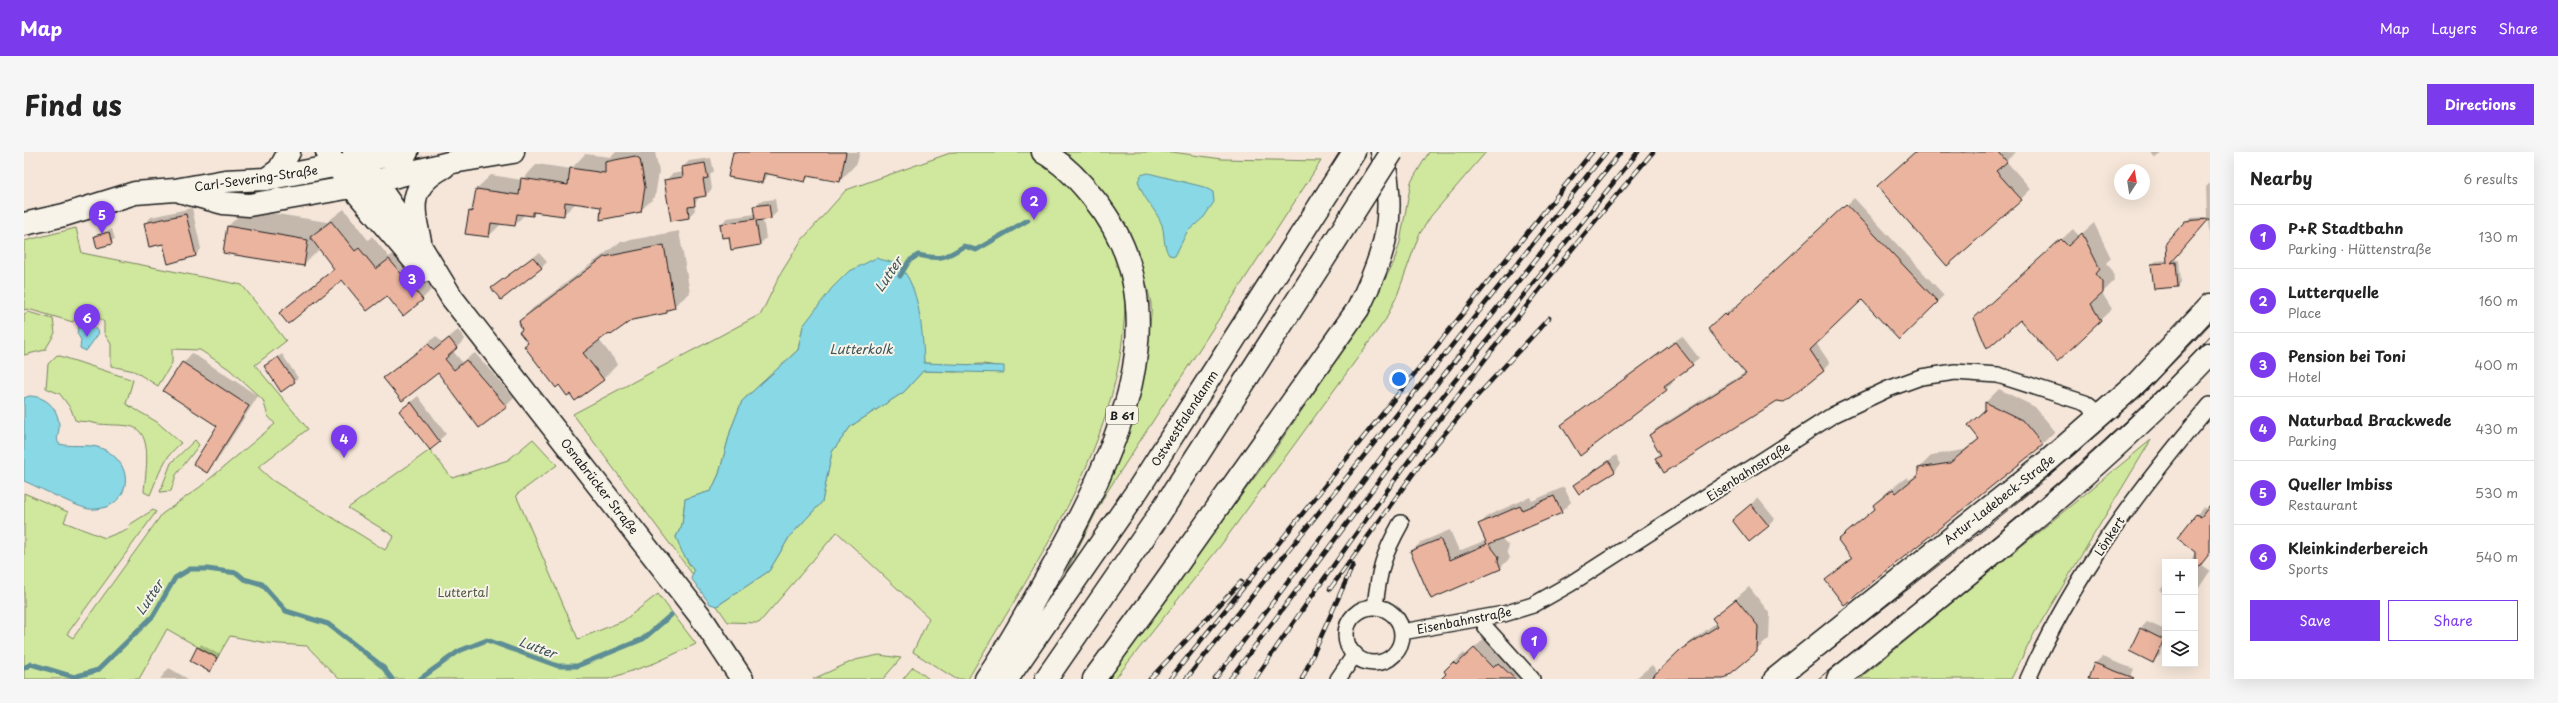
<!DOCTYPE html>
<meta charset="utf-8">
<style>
:root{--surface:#fff;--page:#f6f6f6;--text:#222;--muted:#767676;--line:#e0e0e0;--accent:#7c3aed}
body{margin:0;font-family:"Playpen Sans",sans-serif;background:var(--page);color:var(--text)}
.controls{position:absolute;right:12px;bottom:12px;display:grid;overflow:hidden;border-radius:0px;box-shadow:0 4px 16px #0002}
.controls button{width:36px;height:36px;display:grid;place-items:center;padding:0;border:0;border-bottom:1px solid var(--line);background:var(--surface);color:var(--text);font:20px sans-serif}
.compass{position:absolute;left:2090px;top:12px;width:36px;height:36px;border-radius:50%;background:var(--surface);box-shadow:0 4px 16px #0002;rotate:12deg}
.you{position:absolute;left:1375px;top:227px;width:14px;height:14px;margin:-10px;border:3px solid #fff;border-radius:50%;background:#1a73e8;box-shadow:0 0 0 6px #1a73e833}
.badge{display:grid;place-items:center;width:26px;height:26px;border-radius:50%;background:var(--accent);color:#fff;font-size:13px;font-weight:700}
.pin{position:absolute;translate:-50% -33px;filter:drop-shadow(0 1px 2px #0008)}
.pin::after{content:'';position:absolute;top:21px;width:14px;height:12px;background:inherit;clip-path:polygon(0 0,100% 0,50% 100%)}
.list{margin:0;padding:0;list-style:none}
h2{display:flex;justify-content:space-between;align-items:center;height:52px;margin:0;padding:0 16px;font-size:17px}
h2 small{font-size:13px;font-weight:400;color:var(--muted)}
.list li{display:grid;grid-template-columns:26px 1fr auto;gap:12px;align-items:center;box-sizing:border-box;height:64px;padding:0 16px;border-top:1px solid var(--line)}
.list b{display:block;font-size:15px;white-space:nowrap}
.list p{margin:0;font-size:13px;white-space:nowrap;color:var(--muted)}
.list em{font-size:13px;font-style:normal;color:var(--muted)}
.actions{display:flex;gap:8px;padding:12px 16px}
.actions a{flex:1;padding:9px 0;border:1px solid var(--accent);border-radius:0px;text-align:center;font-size:14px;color:var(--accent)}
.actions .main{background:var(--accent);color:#fff}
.icon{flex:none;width:22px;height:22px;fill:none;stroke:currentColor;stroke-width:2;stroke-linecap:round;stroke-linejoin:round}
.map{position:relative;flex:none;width:2186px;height:527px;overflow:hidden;border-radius:0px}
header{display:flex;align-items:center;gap:24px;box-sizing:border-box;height:56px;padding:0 20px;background:var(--accent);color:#fff}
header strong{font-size:19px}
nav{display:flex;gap:22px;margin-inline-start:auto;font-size:14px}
.intro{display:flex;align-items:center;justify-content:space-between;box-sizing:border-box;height:96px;padding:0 24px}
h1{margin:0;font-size:28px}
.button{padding:10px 18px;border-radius:0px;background:var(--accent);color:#fff;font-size:14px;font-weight:700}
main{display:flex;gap:24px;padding:0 24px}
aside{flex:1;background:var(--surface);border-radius:0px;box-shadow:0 4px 16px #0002}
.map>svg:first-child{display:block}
.green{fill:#d0e89d;stroke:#76825c}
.water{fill:#89d8e6;stroke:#5d8d95}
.shadow{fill:#0003}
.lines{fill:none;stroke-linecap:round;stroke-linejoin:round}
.stream{stroke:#5d8d95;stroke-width:5}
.building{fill:#ebb49f;stroke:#1c1c1c}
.street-casing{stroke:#1c1c1c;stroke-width:18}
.secondary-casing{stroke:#1c1c1c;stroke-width:25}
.highway-casing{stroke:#1c1c1c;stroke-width:25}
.street{stroke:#f7f3e8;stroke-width:15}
.secondary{stroke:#f7f3e8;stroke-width:22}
.highway{stroke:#f7f3e8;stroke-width:22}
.tram{stroke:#1c1c1c;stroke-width:1}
.rail-casing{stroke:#1c1c1c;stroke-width:4.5}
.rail{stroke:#f7f3e8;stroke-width:3;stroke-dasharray:9;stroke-linecap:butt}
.highway-bridge-casing{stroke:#1c1c1c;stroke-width:25;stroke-linecap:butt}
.highway-bridge{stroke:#f7f3e8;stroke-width:22}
.labels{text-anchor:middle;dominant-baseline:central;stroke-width:4;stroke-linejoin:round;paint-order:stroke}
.shield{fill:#f7f3e8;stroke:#5e5c59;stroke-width:1}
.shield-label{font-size:11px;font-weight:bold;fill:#1c1c1c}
.street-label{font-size:12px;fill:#1c1c1c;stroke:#f7f3e8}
.park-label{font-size:12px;fill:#525943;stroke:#f7f3e8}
.water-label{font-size:13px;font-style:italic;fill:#3d5459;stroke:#f7f3e8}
</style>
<header>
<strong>Map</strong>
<nav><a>Map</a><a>Layers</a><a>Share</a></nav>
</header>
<div class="intro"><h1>Find us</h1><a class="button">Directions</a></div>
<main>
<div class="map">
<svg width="2186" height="527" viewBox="0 0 2186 527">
<rect width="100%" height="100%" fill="#f5e6d9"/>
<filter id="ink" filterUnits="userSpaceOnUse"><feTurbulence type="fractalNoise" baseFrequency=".025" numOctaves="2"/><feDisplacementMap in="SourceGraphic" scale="8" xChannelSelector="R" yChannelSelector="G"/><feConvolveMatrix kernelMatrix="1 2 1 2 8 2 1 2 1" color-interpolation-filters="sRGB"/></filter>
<g filter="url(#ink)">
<path class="green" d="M 929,0 L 1011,0 C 1024,11 1058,36 1066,48 C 1075,61 1093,101 1098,116 C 1103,132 1101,154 1100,170 C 1091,302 1008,416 944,527 L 932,527 L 889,500 L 905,466 L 813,380 L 735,471 L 704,470 L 693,454 L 745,419 L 766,384 L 798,350 L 808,300 L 827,274 L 880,240 L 899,219 L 931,220 L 980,215 L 959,212 L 932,213 L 900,211 L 886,131 L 779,174 L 774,198 L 718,249 L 707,277 L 695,322 L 687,339 L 661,347 L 658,373 L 652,385 L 663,409 L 670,419 L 669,423 L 549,262 L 737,162 L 757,121 L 777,89 L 822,38 Z
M 1033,0 L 1148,0 L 1198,7 L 1297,9 L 1081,343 L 1042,420 C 1078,344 1122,265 1125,179 C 1126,170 1128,161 1127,152 C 1124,134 1116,114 1110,97 C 1093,54 1071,26 1033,0 Z
M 1405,0 L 1462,0 L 1407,64 L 1395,83 L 1374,141 L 1362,167 L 1197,393 L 1091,527 L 1081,527 L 1248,302 L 1342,164 L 1370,110 L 1376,90 L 1387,30 Z
M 52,76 L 58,101 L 218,133 L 262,189 L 231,213 L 284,277 L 234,315 L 248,328 L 361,398 L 370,384 L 324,356 L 406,298 L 428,326 L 484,308 L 509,287 L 533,313 L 492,343 L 554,487 L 599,469 L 634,442 L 672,492 L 631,511 L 584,527 L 315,527 L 283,494 L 243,491 L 206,484 L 193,506 L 143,477 L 115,527 L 0,527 L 0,341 L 44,360 L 40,370 L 81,386 L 106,376 L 105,373 L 129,358 L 132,360 L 43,482 L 49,486 L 138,362 L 176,335 L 251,272 L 244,264 L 239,248 L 205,217 L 176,198 L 148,197 L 148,211 L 134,234 L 110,219 L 87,214 L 87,192 L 80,181 L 80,170 C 73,163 63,160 54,162 L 49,170 L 4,157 L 0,158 L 0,89 Z
M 4,160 L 29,167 L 31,181 L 21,198 L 0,203 L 0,162 Z
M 33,203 L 109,228 L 102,252 L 133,270 L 157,291 C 139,306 135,322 126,343 L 120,340 C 121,322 131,278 105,274 C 92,272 79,274 65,270 C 60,269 55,270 51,268 L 47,257 L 36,242 L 22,236 L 24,212 Z
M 171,288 L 175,293 L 152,323 L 147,339 L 136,340 L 147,311 Z
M 2127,288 L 2011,480 L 1987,527 L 1835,527 Z
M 855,503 L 877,506 L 859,527 L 789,527 L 831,508 Z
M 889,515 L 905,527 L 879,527 Z"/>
<path class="water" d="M 1124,21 L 1180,35 L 1189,40 L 1190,50 L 1180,65 L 1163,80 L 1151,104 L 1145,103 C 1139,94 1141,84 1138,73 C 1132,57 1118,46 1114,29 L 1117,23 Z
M 852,106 C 858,108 870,110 875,114 C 896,132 899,185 900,211 L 980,214 L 980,221 L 899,219 L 880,240 L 827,274 L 808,300 L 798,350 L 766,384 L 745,419 L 693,454 L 686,452 L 667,426 L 670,419 L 658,400 L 652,385 L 658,373 L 661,347 L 687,339 L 695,322 L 707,277 L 718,249 L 774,198 L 779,174 L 808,136 L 824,120 Z
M 58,171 L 69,174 L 75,181 L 62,199 L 56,196 L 57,188 L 53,181 L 55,173 Z
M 5,244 C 23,244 36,258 35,277 C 34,283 32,287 35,292 C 51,296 69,290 83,299 C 115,318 103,360 65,357 C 55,356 12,334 0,329 L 0,246 Z"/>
<path class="shadow" d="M 592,0 L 631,0 L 635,20 L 631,45 L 616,59 L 552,51 L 539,63 L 512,60 L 508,63 L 501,62 L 491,73 L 478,71 L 465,84 L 445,60 L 450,55 L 452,37 L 467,23 L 498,28 L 513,12 L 547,17 L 561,2 L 587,5 Z
M 710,0 L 836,0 L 833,11 L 816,29 L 786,24 L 781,29 L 746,21 L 738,30 Z
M 1891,0 L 1991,0 L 1982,9 L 2007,37 L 1997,47 L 1854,34 Z
M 2127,0 L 2139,0 L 2131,6 Z
M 687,6 L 690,19 L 686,23 L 688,37 L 682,43 L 676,44 L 670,53 L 671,58 L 665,65 L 648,68 L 641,29 L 648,22 L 660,20 L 659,15 L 665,9 Z
M 2186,31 L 2186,91 L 2184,67 L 2149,108 L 2155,108 L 2157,130 L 2154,134 L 2128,112 L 2132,109 L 2144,108 L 2165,66 L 2183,65 L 2182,35 Z
M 1830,46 L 1920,143 L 1913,150 L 1838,147 L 1792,191 L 1806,211 L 1799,218 L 1752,248 L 1632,307 L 1637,301 L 1626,283 L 1633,276 L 1722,220 L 1693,170 L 1708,156 L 1710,158 Z
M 751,47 L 753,60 L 747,66 L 739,67 L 742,86 L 736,92 L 708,97 L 706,84 L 697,72 L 703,66 L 731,62 L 730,55 L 736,49 Z
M 168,56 L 177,97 L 171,104 L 140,91 L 121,72 L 127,65 Z
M 222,57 L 303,70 L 320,57 L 344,88 L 348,84 L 365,105 L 378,95 L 410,135 L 398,147 L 363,142 L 318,127 L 257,161 L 310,116 L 296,97 L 279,113 L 204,74 Z
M 2070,71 L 2087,106 L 2082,111 L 2089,119 L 2090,129 L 2078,141 L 2088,157 L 2033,208 L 1996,166 L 1963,155 L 2049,77 L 2055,84 Z
M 88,77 L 91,87 L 74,94 L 71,84 Z
M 655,79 L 666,141 L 643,160 L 607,167 L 575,188 L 594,212 L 579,227 L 551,247 L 505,191 L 494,171 L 509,156 L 596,90 Z
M 515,101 L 523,110 L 517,116 L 468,136 Z
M 434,178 L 441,187 L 429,199 L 438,210 L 451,201 L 490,246 L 482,254 L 414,220 L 360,226 L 412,184 L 418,191 Z
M 1658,184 L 1675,206 L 1647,228 L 1649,230 L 1642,237 L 1556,303 L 1538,273 Z
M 168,201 L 234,244 L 192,310 L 182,319 L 195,273 L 159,211 Z
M 258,202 L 274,226 L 257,238 L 241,214 Z
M 1975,237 L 2011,255 L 2031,279 L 2018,292 L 1803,428 L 1828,405 L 1815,388 L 1852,356 L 1850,353 L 1863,340 L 1883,325 L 1885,328 L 1895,321 L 1895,316 L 1908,303 L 1940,298 L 1955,286 L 1945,273 L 1962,256 L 1962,250 Z
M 394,244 L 422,282 L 406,296 L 376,259 Z
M 1592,303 L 1597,312 L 1591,319 L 1550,333 Z
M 1540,335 L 1547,350 L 1537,360 L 1477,386 L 1485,394 L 1483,399 L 1486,406 L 1476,416 L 1407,446 L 1387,400 L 1397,390 L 1426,378 L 1435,399 L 1462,388 L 1455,373 L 1465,363 L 1506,345 L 1508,349 Z
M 1734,346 L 1751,367 L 1744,374 L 1709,368 Z
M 2186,354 L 2186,401 L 2177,413 L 2186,419 L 2171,442 L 2171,410 L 2166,410 L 2172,399 L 2155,386 L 2173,362 L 2180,355 L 2183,358 Z
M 2141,431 L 2141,442 L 2136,439 Z
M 1725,435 L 1746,462 L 1745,487 L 1705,522 L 1703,527 L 1611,527 L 1628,513 L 1634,521 L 1657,497 L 1693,470 L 1689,466 Z
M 2123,470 L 2141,478 L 2141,491 L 2136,503 L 2129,509 L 2116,477 Z
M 1460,487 L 1480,506 L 1509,527 L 1429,527 L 1421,519 L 1440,501 L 1442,504 Z
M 177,492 L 196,503 L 185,519 L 167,509 Z
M 2078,505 L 2110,517 L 2106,527 L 2065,527 L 2071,511 Z
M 145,516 L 164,527 L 136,527 Z"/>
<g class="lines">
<path class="stream" d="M 876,124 L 885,109 L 894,103 C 916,108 922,106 940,94 L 952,98 L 1004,68
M 0,516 L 7,512 L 50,525 L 74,518 L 129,464 L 151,426 L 166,417 L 183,417 L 213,421 L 220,427 L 238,432 L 262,459 L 304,472 L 358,514 L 368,527
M 396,527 L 435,499 L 463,488 L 534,514 L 553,514 L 619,487 L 647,463"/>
</g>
<path class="building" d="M 709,0 L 822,0 L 816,30 L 783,24 L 781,30 L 740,21 L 738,31 L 704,25 Z
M 1891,0 L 1975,0 L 1983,10 L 1972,19 L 1998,48 L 1923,114 L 1853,34 Z
M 611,4 L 616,7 L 621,35 L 617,60 L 576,68 L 577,55 L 541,50 L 540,64 L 509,60 L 509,64 L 493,62 L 491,74 L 467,71 L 465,85 L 441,82 L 445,59 L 448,60 L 452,37 L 495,43 L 497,26 L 544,33 L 546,16 L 581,21 L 581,10 Z
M 681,11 L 684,26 L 679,27 L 682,44 L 670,46 L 671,54 L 664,55 L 665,66 L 647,69 L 640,28 L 659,25 L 658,15 Z
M 745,52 L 747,67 L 732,69 L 736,93 L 707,98 L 705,85 L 698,86 L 696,72 L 731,67 L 729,54 Z
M 1822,52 L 1914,150 L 1875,188 L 1838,148 L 1786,198 L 1800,219 L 1760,250 L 1753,249 L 1640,321 L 1631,306 L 1637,303 L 1625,283 L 1722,222 L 1684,177 L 1700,162 L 1702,164 Z
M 162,62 L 172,104 L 144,112 L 139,92 L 125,95 L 120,71 Z
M 2185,67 L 2147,111 L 2152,110 L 2154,135 L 2130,137 L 2127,112 L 2143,111 L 2142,91 L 2161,69 Z
M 307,69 L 331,99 L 335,96 L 352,117 L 365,107 L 399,148 L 379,164 L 363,144 L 343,159 L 318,128 L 264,172 L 255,161 L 310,117 L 286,85 Z
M 203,74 L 284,88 L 280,114 L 199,101 Z
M 85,80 L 88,92 L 73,96 L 70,84 Z
M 2058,81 L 2076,117 L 2072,122 L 2079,130 L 2079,141 L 2067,152 L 2077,169 L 2033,210 L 1996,168 L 1963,197 L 1950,166 L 2037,87 L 2044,94 Z
M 640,93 L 651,156 L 643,158 L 643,161 L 608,168 L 587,183 L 585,181 L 559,201 L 580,228 L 551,249 L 546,242 L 543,244 L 535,233 L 532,236 L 500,194 L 504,191 L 495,180 L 498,178 L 495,169 L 580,105 Z
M 509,105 L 518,116 L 477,148 L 467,136 Z
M 425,186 L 433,196 L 421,207 L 430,218 L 442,208 L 483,255 L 455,276 L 414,221 L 378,249 L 359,226 L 404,192 L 410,198 Z
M 1651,190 L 1669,213 L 1640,234 L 1643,238 L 1556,304 L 1537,273 Z
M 254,205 L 271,230 L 257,240 L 240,214 Z
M 158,210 L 225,254 L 183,321 L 169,312 L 193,274 L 139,239 Z
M 387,250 L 416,290 L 406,298 L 375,259 Z
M 1961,250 L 1998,268 L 2019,293 L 1820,453 L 1801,428 L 1828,407 L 1814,388 L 1851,357 L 1849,353 L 1869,337 L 1872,341 L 1894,323 L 1894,316 L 1926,311 L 1955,287 L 1944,273 L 1961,258 Z
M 1585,309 L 1591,320 L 1555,342 L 1549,333 Z
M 1530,344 L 1538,361 L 1465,392 L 1475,405 L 1474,409 L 1477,417 L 1407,447 L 1386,399 L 1416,387 L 1426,408 L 1463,392 L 1454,372 L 1496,354 L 1498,358 Z
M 1727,352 L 1745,374 L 1725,390 L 1708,368 Z
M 2186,353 L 2186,401 L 2171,420 L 2171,400 L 2153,386 L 2172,362 L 2177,365 Z
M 1712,447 L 1734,474 L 1733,500 L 1700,527 L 1626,527 L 1656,498 L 1694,474 L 1688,466 Z
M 2116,476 L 2140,488 L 2129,511 L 2105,499 Z
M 173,495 L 193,506 L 186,520 L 166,509 Z
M 1450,496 L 1469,516 L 1474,511 L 1491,527 L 1417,527 L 1422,522 L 1420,519 L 1429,510 L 1432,513 Z
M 2070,511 L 2110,526 L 2109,527 L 2064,527 Z"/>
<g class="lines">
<defs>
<path id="street" d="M 1351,455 C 1355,418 1359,403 1377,371
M1322 483a28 28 0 1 1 56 0a28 28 0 1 1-56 0Z
M 1459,467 L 1462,476 L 1508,527
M 1378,480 L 1480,462 L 1509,453 L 1546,432 L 1809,263 L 1864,237 L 1897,225 L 1931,220 L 1974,223 L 2061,251 L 2077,263
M 1314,527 L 1331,502
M 2004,527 C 2048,426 2115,337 2186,253"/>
<path id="secondary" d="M 303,0 L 328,35 L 399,119
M 330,0 L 397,95 L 428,146 L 677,465 L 718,527
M 242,27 L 255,18 L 265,0
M 158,40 L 199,51 L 225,53 L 328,35 L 429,10 L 489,0
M 0,72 L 40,63 L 111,41 L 151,38 L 201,29 L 242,27 L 383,0
M 396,89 C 388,54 384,34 420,15
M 1751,527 L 2025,308 L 2113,231 L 2186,153
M 1814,527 C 1942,424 2072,322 2186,202"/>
<path id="highway" d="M 962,527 C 987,491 1008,451 1030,413 C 1090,304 1162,159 1070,47 C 1056,29 1039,11 1019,0
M 983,527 L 1113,339 L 1330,0
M 1022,527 L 1129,372 L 1296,113
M 1070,527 L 1133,441 L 1334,157 C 1362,99 1373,65 1358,0"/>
</defs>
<use href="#street" class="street-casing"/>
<use href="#secondary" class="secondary-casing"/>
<use href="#highway" class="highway-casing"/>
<use href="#street" class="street"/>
<use href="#secondary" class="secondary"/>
<use href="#highway" class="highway"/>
<path class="tram" d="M 1770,527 C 1912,413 2062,307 2186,172
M 1794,527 C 1929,419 2070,313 2186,184"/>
<defs>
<path id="rail" d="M 1306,437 L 1402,304 L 1443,255 L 1525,166
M 1126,527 L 1217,430
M 1146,527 L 1568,0
M 1162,527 L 1582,0
M 1191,527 L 1411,234 L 1597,0
M 1206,527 L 1421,241 L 1614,0
M 1231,527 C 1354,345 1486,167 1629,0
M 1278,527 L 1329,413"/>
</defs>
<use href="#rail" class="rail-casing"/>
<use href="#rail" class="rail"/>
<defs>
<path id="highway-bridge" d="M 1296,113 L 1368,0"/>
</defs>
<use href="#highway-bridge" class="highway-bridge-casing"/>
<use href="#highway-bridge" class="highway-bridge"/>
</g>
</g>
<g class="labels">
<rect class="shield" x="1082" y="254" width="32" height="18" rx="3"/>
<g class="shield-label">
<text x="1098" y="263">B 61</text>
</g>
<g class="street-label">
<text transform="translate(232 26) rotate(-8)">Carl-Severing-Straße</text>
<text transform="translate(1160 266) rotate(-57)">Ostwestfalendamm</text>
<text transform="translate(1724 319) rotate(-33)">Eisenbahnstraße</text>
<text transform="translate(576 334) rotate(52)">Osnabrücker Straße</text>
<text transform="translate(1975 347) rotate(-38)">Artur-Ladebeck-Straße</text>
<text transform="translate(2085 384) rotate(-57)">Lönkert</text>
<text transform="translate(1440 468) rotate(-11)">Eisenbahnstraße</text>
</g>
<g class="park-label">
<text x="439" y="440">Luttertal</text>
</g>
<g class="water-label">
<text transform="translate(864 122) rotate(-56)">Lutter</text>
<text x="837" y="196">Lutterkolk</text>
<text transform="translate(125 445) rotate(-56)">Lutter</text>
<text transform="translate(514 495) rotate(21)">Lutter</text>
</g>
</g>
</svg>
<div class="controls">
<button>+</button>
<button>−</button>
<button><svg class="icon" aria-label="layers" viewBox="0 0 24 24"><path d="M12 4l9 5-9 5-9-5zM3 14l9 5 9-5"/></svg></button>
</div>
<svg class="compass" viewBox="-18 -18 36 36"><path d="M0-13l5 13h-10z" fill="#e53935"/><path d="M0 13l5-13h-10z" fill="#767676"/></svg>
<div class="you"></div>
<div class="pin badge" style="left:1510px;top:508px">1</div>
<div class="pin badge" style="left:1010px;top:68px">2</div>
<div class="pin badge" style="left:388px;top:146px">3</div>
<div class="pin badge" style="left:320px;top:306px">4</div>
<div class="pin badge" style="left:78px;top:82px">5</div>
<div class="pin badge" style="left:63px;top:185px">6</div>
</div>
<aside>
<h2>Nearby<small>6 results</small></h2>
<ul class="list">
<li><span class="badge">1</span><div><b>P+R Stadtbahn</b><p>Parking · Hüttenstraße</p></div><em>130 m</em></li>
<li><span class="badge">2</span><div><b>Lutterquelle</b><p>Place</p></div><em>160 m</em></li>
<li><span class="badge">3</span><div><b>Pension bei Toni</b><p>Hotel</p></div><em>400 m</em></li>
<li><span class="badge">4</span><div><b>Naturbad Brackwede</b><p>Parking</p></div><em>430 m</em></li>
<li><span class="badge">5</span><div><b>Queller Imbiss</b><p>Restaurant</p></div><em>530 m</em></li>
<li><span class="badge">6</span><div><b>Kleinkinderbereich</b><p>Sports</p></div><em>540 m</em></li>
</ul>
<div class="actions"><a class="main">Save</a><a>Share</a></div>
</aside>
</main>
